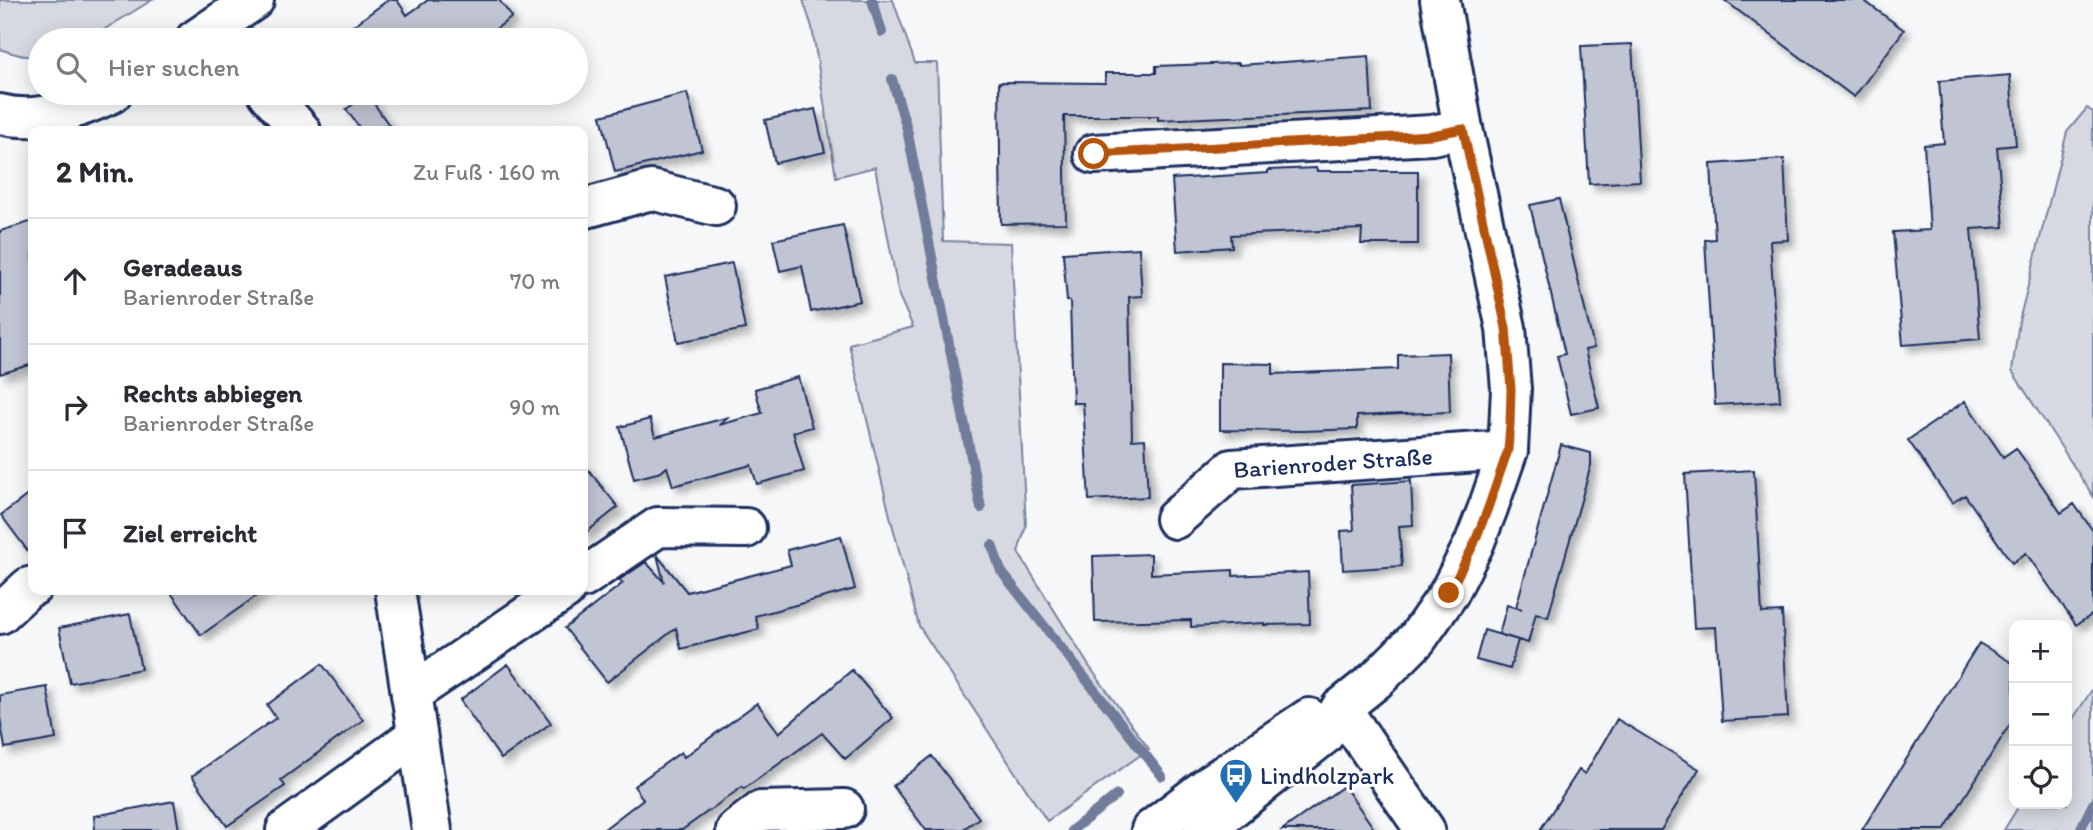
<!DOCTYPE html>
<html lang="de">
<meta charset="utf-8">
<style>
:root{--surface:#fff;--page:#f2f2f3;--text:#2b2b33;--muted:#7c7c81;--line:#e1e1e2}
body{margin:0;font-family:Itim,sans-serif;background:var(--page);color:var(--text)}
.controls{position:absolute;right:21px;bottom:21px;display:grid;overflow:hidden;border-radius:14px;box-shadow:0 4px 18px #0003}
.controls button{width:63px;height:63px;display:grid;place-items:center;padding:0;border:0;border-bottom:2px solid var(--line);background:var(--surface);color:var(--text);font:35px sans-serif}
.stop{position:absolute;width:21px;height:21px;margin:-16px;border:5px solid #b45309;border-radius:50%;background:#fff}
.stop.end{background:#b45309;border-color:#fff;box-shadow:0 2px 7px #0008}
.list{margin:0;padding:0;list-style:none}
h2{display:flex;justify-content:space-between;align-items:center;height:91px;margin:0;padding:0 28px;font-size:30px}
h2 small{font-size:23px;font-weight:400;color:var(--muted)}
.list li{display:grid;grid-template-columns:46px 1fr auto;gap:21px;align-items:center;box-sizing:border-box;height:126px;padding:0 28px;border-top:2px solid var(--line)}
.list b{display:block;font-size:26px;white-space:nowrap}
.list p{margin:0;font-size:23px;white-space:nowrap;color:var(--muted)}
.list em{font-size:23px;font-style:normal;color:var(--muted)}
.icon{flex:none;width:38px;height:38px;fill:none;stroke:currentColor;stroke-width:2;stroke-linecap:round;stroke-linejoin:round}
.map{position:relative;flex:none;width:2093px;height:830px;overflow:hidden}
.search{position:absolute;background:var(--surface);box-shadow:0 4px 18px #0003;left:28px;top:28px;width:560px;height:77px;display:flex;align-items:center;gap:18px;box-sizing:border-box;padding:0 24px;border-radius:38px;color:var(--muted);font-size:26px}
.panel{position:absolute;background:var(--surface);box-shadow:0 4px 18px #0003;left:28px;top:126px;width:560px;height:469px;border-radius:14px}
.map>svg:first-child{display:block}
.green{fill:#d6d9e2;stroke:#7884a0;stroke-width:2}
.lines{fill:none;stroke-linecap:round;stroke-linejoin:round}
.stream{stroke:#707c99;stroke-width:10}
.building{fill:#c0c4d3;stroke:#1b2f5e;stroke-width:2;filter:url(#shadow)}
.minor-casing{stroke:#1b2f5e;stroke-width:44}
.major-casing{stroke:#1b2f5e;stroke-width:44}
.minor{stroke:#fff;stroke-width:38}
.major{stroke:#fff;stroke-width:38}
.route{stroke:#b45309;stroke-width:9}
.labels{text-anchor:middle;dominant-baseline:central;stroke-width:6;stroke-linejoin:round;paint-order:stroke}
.street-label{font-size:24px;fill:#1b2f5e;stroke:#fff}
.poi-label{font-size:24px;fill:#1b2f5e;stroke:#fff;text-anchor:start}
</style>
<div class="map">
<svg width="2093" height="830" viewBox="0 0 2093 830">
<defs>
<filter id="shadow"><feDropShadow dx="6" dy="6" stdDeviation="3.5" flood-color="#0004"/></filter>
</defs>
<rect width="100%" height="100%" fill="#f6f7f9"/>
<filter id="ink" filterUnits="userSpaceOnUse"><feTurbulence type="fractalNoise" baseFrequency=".0143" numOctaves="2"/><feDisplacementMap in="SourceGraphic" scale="14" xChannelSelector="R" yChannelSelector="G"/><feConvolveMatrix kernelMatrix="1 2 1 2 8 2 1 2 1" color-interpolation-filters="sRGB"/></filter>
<g filter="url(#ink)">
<path class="green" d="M 0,0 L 152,0 L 87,40 L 40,40 L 40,56 C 26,58 13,54 0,49 Z
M 803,0 L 893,0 L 915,63 L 937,63 L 943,241 L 1011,243 L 1026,526 L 1018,552 L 1089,666 L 1149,749 L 1047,821 L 919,626 L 890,516 L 849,344 L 913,327 L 899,296 L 875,167 L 836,177 L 812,27 Z
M 2087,108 L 2093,112 L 2093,496 L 2012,371 L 2019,321 L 2067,132 Z
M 2093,688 L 2093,830 L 2004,830 L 2020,804 L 2067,804 L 2067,728 Z"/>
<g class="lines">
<path class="stream" d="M 872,0 L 882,32
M 892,79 L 907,129 L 981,508
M 992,545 L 1001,571 L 1162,776
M 1072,830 L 1117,795
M 2080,830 L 2093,804"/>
</g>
<path class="building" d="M 388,0 L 397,0 L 407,15 L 428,0 L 499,0 L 512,17 L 481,40 L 334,40 Z
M 1724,0 L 1863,0 L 1904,30 L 1854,97 Z
M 1632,44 L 1640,181 L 1589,184 L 1581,46 Z
M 1369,56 L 1372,111 L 1158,120 L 1158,116 L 1064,116 L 1066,223 L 1001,224 L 999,82 L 1105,83 L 1105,73 L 1156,73 L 1156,66 L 1239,63 L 1239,65 Z
M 2010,75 L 2016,145 L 1997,147 L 2004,227 L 1971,229 L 1980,339 L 1903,345 L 1893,232 L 1930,230 L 1924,145 L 1944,143 L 1939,81 Z
M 687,93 L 702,150 L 615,172 L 601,116 Z
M 368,95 L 393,131 L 362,131 L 346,109 Z
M 815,109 L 825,152 L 775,163 L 765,120 Z
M 1784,159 L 1788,240 L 1770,241 L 1780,401 L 1715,405 L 1705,240 L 1715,239 L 1711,164 Z
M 1316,168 L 1317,171 L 1418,171 L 1418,244 L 1361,244 L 1362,229 L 1231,235 L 1232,247 L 1177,251 L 1172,179 L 1268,173 L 1268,170 Z
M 1559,199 L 1594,348 L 1585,350 L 1599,408 L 1571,414 L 1557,356 L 1565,354 L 1530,205 Z
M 33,221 L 33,364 L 0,374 L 0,231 Z
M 843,225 L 860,301 L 811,312 L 802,266 L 780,271 L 773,240 Z
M 1139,248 L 1142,296 L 1129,297 L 1132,440 L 1145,439 L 1148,497 L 1089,500 L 1083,403 L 1073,403 L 1070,301 L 1067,301 L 1063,253 Z
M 732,263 L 745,329 L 678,342 L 665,277 Z
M 1448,353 L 1450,412 L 1357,416 L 1357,429 L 1304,431 L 1220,430 L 1220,363 L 1273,364 L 1273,374 L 1398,369 L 1398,355 Z
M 798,377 L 812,427 L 793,432 L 804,471 L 757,484 L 751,465 L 673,486 L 667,467 L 661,472 L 634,479 L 620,427 L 650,419 L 655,437 L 729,417 L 719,425 L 762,413 L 755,389 Z
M 1965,401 L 2003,457 L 2016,448 L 2061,513 L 2074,504 L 2093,531 L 2093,614 L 2076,625 L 2026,553 L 2012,563 L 1965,495 L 1952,503 L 1908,440 Z
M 1561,445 L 1591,453 L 1591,465 L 1548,617 L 1536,613 L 1528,643 L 1499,634 L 1507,605 L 1522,609 L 1516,607 Z
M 583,463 L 618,507 L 583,535 Z
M 1754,470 L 1762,613 L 1782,612 L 1788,717 L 1722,721 L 1716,627 L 1694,628 L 1685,474 Z
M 1411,481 L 1413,525 L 1399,526 L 1402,566 L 1343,570 L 1341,531 L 1354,530 L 1351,485 Z
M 33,491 L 33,558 L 1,515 Z
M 841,536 L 855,589 L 755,616 L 759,629 L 681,649 L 676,628 L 607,682 L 565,628 L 623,583 L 619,580 L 646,562 L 664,582 L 657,555 L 687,592 L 791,565 L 787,550 Z
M 1151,554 L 1151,574 L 1233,570 L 1233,576 L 1308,572 L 1310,624 L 1264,625 L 1264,623 L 1191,627 L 1191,620 L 1095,622 L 1093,556 Z
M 169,590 L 265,590 L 201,635 Z
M 130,614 L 141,669 L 70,683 L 59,628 Z
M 1484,630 L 1518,640 L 1510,669 L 1476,660 Z
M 1979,643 L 2014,664 L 2014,718 L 1944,830 L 1862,830 Z
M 322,664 L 363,720 L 281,780 L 285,786 L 227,826 L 192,776 L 276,718 L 267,705 Z
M 508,664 L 551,723 L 501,759 L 460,700 Z
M 852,670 L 893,718 L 845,759 L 822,733 L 744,789 L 742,787 L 682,830 L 603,830 L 643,799 L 634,786 L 681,752 L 684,757 L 757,703 L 779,733 Z
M 47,687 L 56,739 L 5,748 L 0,718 L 0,695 Z
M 1617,719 L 1699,769 L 1661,830 L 1540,830 L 1579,770 L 1585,774 Z
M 932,756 L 979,818 L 962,830 L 926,830 L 893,786 Z
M 1344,786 L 1375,830 L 1282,830 Z
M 174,801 L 179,830 L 95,830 L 94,816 Z"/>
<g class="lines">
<defs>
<g id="minor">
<path d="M 195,40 L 254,0"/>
<path d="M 268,93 L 301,131"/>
<path d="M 0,114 C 38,124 78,109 112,93"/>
<path d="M 1094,154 L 1432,135 L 1463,129"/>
<path d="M 583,209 L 651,190 L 716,206"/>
<path id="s1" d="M 1175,519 L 1232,469 L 1508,450"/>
<path d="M 583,578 L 658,527 L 746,528"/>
<path d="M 395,590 L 432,830"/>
<path d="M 0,614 L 29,587 L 33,586"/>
<path d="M 411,694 L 565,590"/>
<path d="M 1341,708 L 1425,830"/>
<path d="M 286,830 L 417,735"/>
<path d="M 736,830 L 761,811 L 844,809"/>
</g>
<path id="major" d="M 1151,830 L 1212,783 L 1309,718
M 1204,830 L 1324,735 L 1341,708 L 1376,680 L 1417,639 L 1449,593 L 1474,544 L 1488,508 L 1508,450 L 1511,389 L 1506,328 L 1463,129 L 1440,0"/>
</defs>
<use href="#minor" class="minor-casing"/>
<use href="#major" class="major-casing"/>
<use href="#minor" class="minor"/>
<use href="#major" class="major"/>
</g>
</g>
<g class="lines" filter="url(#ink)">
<path class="route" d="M 1094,154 L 1432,135 L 1463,129 L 1506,328 L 1511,389 L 1510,425 L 1508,450 L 1488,508 L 1474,544 L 1449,593"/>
</g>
<defs>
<symbol id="bus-pin" viewBox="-11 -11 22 30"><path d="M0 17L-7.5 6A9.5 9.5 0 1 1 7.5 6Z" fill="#1f6fb2" stroke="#fff"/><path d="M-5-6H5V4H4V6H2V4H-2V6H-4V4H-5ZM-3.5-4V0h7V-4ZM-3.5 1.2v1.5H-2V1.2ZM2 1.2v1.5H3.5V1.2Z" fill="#fff"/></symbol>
</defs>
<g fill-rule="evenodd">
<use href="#bus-pin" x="1217" y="756" width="38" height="52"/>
</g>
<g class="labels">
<g class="street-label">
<text stroke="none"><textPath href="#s1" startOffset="177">Barienroder Straße</textPath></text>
</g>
<g class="poi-label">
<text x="1260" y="775">Lindholzpark</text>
</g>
</g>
</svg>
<div class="controls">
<button>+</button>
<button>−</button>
<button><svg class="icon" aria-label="locate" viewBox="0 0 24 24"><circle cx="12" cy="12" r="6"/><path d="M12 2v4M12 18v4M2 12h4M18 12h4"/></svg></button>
</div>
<div class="stop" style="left:1094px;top:154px"></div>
<div class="stop end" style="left:1449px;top:593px"></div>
<div class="search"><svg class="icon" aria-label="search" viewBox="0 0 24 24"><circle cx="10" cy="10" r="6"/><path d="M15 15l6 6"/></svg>Hier suchen</div>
<section class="panel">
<h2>2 Min.<small>Zu Fuß · 160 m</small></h2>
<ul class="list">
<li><svg class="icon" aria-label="ahead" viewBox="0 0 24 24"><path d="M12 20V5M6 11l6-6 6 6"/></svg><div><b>Geradeaus</b><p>Barienroder Straße</p></div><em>70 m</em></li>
<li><svg class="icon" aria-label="right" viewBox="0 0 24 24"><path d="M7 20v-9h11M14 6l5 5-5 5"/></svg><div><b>Rechts abbiegen</b><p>Barienroder Straße</p></div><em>90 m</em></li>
<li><svg class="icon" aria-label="arrive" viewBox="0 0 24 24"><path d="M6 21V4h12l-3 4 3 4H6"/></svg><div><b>Ziel erreicht</b></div></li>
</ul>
</section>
</div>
